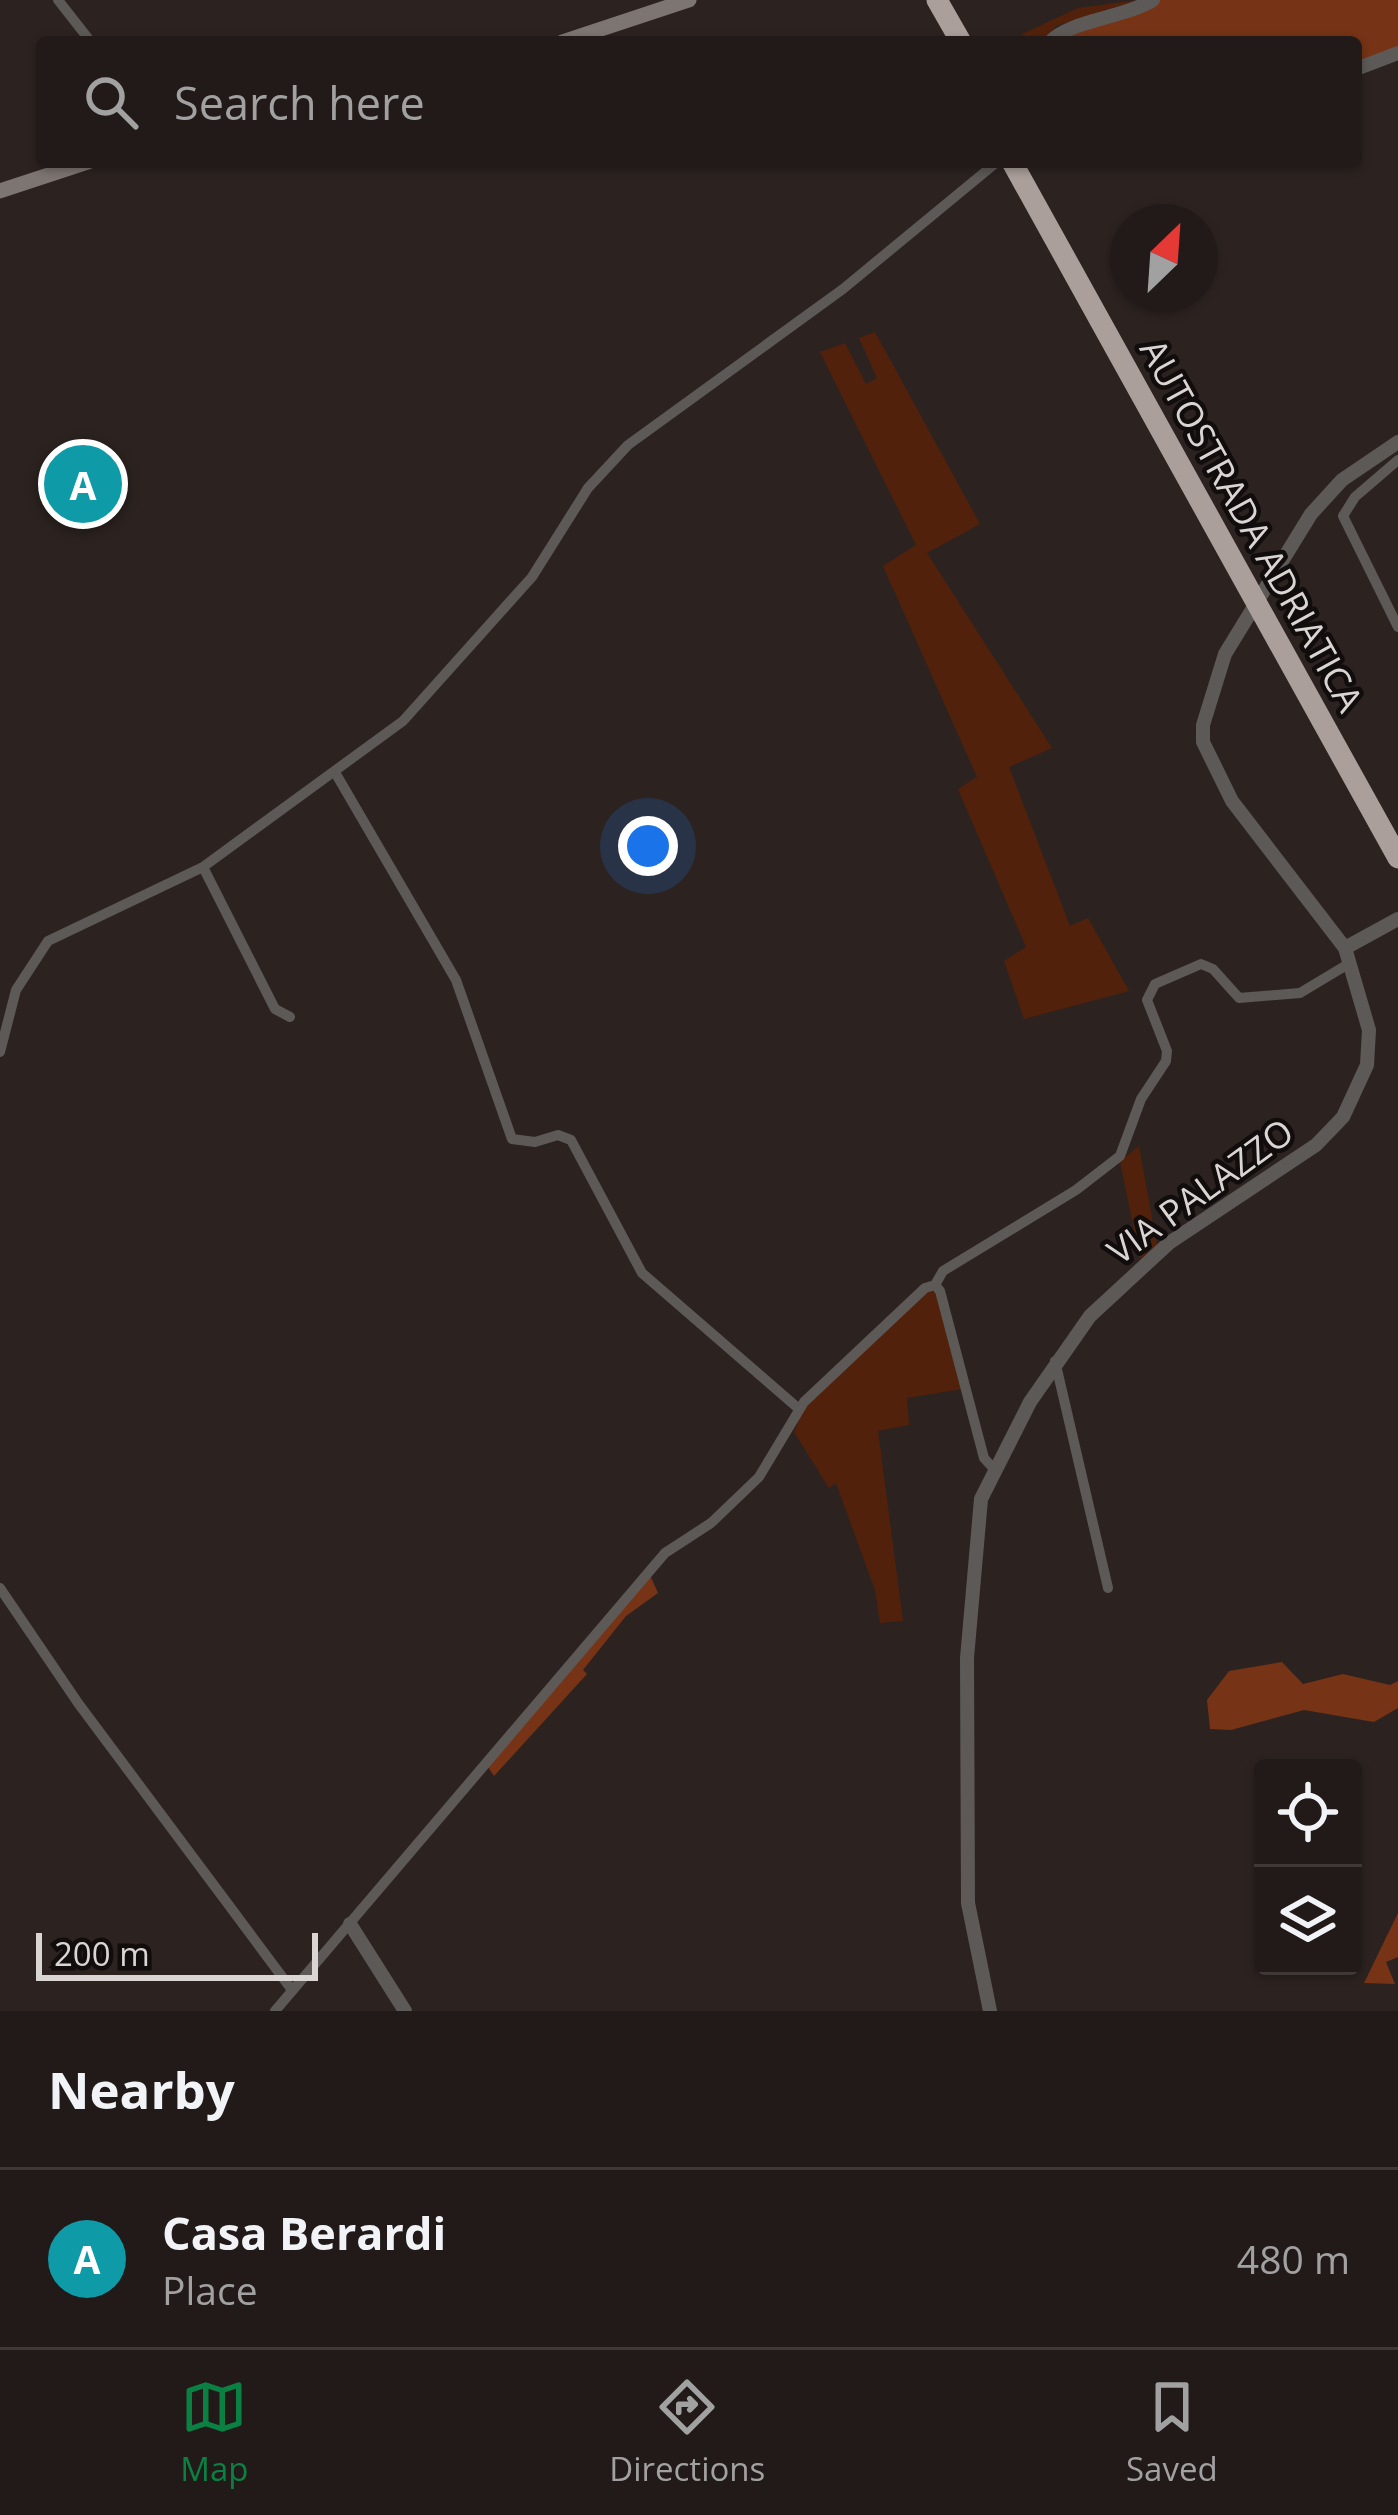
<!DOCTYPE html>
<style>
:root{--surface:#211a18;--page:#2d2725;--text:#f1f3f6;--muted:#a2a1a2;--line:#3e3837;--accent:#0b8043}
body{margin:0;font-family:"Open Sans",sans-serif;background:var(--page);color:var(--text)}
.controls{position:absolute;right:36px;bottom:36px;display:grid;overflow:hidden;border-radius:12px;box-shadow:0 3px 9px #0004}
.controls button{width:108px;height:108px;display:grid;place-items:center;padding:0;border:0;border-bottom:3px solid var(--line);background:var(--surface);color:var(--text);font:60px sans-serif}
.compass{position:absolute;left:1110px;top:204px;width:108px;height:108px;border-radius:50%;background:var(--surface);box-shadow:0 3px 9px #0004;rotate:25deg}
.scale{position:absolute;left:36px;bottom:30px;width:282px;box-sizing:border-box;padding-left:12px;border:6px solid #dad4d2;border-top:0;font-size:33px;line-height:42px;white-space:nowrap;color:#dad4d2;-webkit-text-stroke:9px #110d0c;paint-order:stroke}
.you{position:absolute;left:648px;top:846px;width:42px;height:42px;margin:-30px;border:9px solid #fff;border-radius:50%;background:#1a73e8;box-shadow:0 0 0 18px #1a73e833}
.badge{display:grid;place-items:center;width:78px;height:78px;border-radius:50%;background:var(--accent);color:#fff;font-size:39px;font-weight:700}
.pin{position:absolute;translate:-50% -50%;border:6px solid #fff;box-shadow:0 3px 12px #0006}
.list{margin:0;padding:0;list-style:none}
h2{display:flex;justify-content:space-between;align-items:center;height:156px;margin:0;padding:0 48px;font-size:51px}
h2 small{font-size:39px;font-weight:400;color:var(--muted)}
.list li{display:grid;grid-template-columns:78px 1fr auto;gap:36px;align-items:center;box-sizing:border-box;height:180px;padding:0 48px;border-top:3px solid var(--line)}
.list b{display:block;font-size:45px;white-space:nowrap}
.list p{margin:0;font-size:39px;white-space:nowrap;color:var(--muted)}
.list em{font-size:39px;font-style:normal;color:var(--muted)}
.icon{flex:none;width:66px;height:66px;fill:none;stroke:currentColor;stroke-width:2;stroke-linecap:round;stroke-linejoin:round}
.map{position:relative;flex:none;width:1398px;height:2011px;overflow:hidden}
.search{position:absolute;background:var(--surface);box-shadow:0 3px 9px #0004;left:36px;right:36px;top:36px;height:132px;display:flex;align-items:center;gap:30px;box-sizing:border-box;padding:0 42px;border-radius:12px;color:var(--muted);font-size:45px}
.sheet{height:336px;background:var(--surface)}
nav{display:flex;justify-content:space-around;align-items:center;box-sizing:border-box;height:168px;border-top:3px solid var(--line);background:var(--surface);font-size:33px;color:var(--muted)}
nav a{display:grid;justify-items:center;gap:6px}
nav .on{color:var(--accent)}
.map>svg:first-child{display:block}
.green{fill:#52210b}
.forest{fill:#763315}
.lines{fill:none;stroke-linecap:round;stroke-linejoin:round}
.minor{stroke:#5d5957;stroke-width:10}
.tertiary{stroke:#5d5957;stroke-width:14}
.secondary{stroke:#7d7572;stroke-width:15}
.motorway{stroke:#ab9f9b;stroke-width:21}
.labels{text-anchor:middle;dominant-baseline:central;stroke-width:9;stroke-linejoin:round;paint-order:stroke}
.street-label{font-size:36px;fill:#dad4d2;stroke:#110d0c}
</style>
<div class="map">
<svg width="1398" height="2011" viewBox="0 0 1398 2011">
<rect width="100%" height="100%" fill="#2c2320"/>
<path class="green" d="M 1138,0 L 1056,26 L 1044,42 L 1026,42 L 1022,34 L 1078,8 Z
M 875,332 L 980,524 L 927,553 L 1052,748 L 1009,767 L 1070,926 L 1088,918 L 1129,991 L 1024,1019 L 1004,961 L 1026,947 L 958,789 L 977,777 L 883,566 L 916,545 L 820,352 L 845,343 L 866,384 L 877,378 L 859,338 Z
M 1139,1146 L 1157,1245 L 1140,1259 L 1120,1161 Z
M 928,1290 L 937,1290 L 962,1389 L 907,1398 L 909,1425 L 878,1431 L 903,1621 L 880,1623 L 875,1590 L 836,1483 L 829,1488 L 794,1432 L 805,1407 Z"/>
<path class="forest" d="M 1159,0 L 1398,0 L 1398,50 L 1356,65 L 1356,42 L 1056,42 L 1063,33 Z
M 649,1573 L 658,1593 L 626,1616 L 583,1670 L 587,1674 L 494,1776 L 486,1764 Z
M 1282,1662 L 1303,1684 L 1343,1674 L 1390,1685 L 1398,1681 L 1398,1708 L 1374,1722 L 1304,1710 L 1231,1730 L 1210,1729 L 1207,1700 L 1229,1671 Z
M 1398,1913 L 1398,1957 L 1386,1962 L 1395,1984 L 1364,1983 Z"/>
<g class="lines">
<path class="minor" d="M 58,0 L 91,42
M 1398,460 L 1355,497 L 1343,516 L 1398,627
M 336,774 L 456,980 L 512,1139 L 535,1142 L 558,1135 L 571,1140 L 642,1273 L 799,1409
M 203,867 L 275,1009 L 290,1017
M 0,1052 L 16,990 L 48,941 L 203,867 L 403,721 L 532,577 L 588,488 L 628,445 L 843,289 L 997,162
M 935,1285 L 943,1271 L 1076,1190 L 1120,1156 L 1141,1099 L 1166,1061 L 1167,1051 L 1147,1000 L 1155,984 L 1201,964 L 1213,969 L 1239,998 L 1300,993 L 1350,963
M 1055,1361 L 1108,1588
M 0,1588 L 78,1703 L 292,1990
M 275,2011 L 665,1553 L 711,1523 L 759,1477 L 804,1402 L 925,1288 L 935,1285 L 940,1291 L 984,1458 L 993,1468"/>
<path class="tertiary" d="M 1050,42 C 1070,20 1124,18 1153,0
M 1356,69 L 1398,53
M 1345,948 L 1398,919
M 350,1924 L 405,2011
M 990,2011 L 968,1903 L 967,1658 L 981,1499 L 1030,1402 L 1090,1316 L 1169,1243 L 1316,1145 L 1343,1117 L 1367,1065 L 1369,1030 L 1345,948 L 1232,801 L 1203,742 L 1203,725 L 1225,654 L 1311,514 L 1342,480 L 1398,442"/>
<path class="secondary" d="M 562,42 L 689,0
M 0,191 L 88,162"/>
<path class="motorway" d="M 937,0 L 961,42
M 1012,162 L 1398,858"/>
</g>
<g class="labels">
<g class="street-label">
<text transform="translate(1252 525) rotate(61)">AUTOSTRADA ADRIATICA</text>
<text transform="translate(1200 1191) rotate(-36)">VIA PALAZZO</text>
</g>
</g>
</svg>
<div class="controls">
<button><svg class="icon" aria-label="locate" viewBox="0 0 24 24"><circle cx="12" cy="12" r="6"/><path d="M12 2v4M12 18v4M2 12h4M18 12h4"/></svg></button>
<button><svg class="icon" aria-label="layers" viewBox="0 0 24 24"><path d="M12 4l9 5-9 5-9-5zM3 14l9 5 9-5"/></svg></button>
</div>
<svg class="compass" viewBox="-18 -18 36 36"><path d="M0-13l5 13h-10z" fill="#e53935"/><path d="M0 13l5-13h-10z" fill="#a2a1a2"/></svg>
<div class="scale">200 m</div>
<div class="you"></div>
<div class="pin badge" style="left:83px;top:484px;background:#0f9aa8">A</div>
<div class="search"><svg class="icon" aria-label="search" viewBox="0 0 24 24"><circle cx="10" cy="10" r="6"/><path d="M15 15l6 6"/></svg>Search here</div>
</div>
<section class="sheet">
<h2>Nearby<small></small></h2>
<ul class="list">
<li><span class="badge" style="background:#0f9aa8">A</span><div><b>Casa Berardi</b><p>Place</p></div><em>480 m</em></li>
</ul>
</section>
<nav>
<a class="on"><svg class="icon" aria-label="map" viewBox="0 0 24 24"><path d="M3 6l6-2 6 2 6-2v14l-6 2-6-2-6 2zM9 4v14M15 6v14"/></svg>Map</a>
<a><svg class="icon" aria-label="directions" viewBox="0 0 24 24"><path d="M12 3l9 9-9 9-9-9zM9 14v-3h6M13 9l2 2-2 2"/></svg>Directions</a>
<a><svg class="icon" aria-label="saved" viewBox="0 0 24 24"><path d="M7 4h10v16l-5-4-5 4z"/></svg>Saved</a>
</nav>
